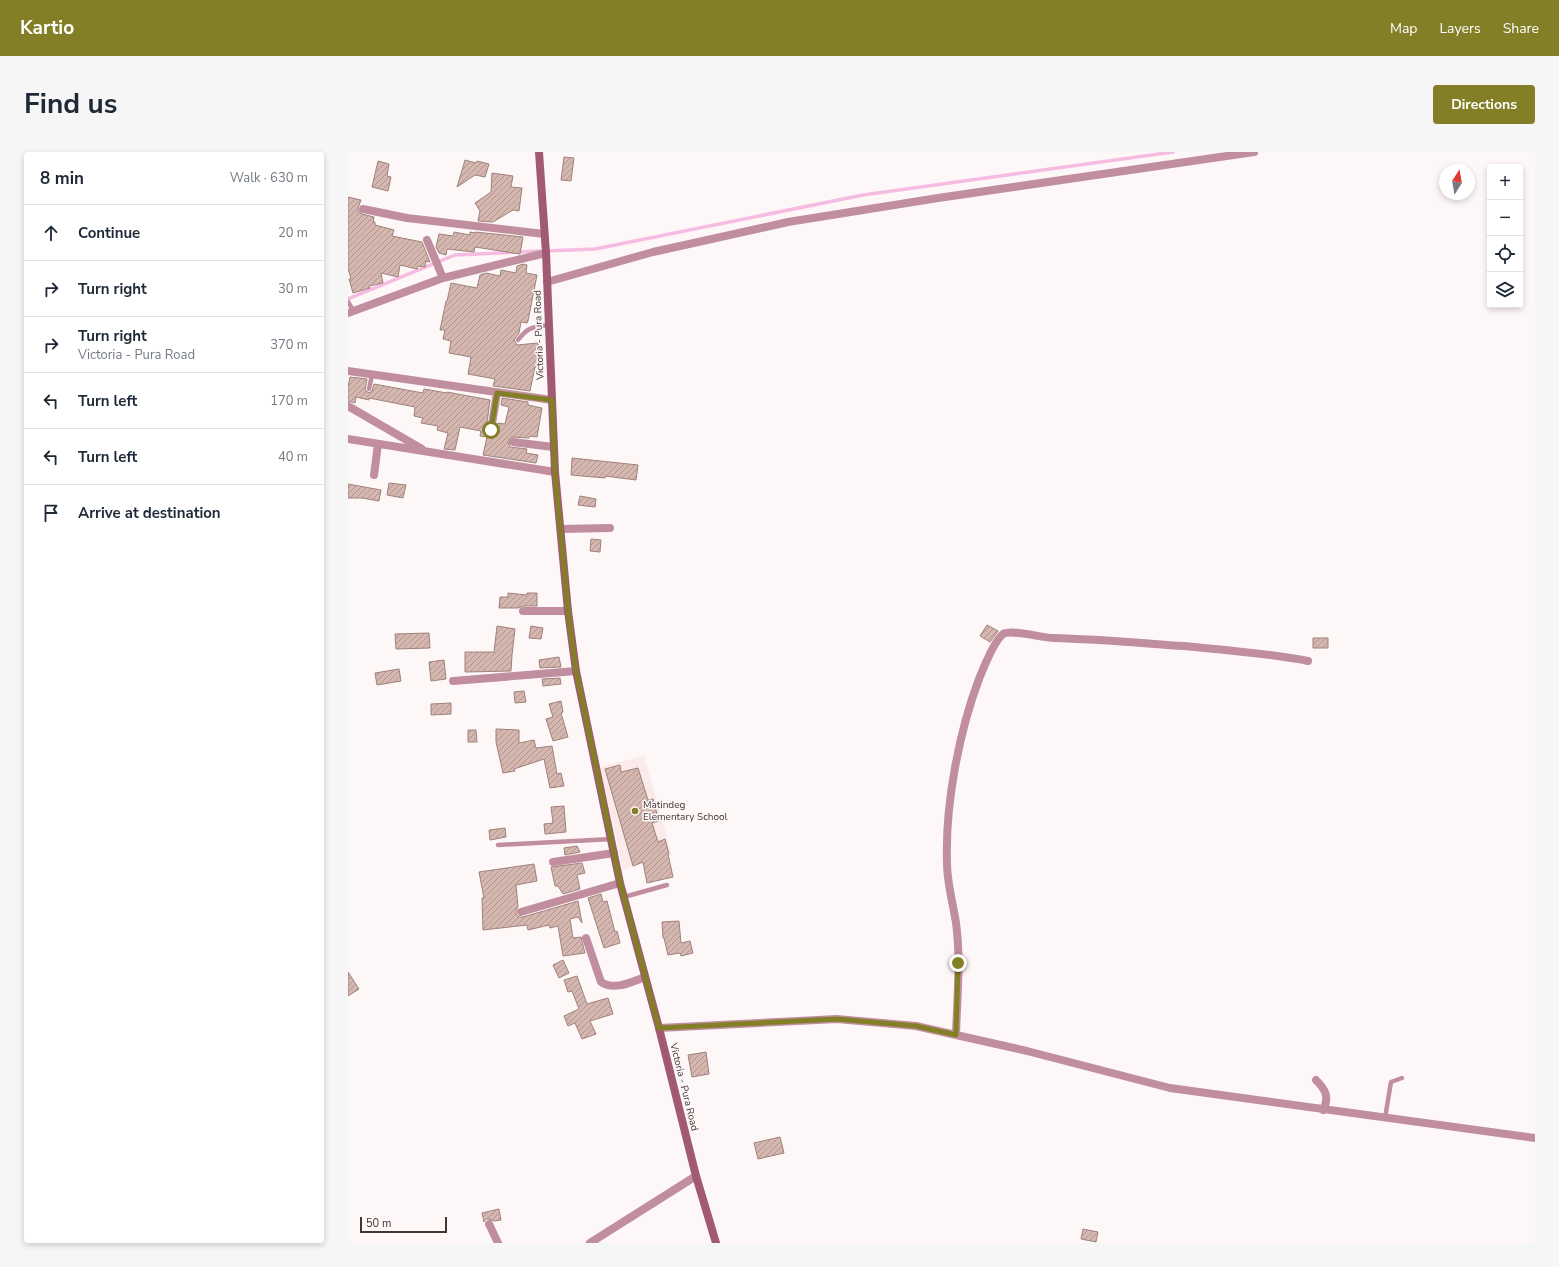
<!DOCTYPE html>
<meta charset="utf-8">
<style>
:root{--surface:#fff;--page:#f6f6f7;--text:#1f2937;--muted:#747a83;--line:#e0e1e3;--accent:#837f26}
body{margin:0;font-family:"Nunito Sans",sans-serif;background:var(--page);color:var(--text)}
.controls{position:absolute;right:12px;top:12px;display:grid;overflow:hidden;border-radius:4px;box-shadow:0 2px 6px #0003}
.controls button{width:36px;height:36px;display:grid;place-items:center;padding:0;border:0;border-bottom:1px solid var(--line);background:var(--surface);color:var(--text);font:20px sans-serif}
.compass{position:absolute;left:1091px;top:12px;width:36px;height:36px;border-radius:50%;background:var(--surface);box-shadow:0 2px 6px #0003;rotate:11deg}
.scale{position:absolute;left:12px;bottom:10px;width:87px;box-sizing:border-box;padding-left:4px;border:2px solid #423536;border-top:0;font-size:11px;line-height:14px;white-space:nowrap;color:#423536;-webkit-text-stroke:3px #fef7f7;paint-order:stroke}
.stop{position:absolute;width:12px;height:12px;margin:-9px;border:3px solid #837f26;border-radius:50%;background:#fff}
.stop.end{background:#837f26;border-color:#fff;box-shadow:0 1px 4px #0008}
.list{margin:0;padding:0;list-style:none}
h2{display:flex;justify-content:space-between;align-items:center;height:52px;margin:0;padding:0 16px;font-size:17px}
h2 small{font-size:13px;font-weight:400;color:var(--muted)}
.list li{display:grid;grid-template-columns:26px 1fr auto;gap:12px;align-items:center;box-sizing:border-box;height:56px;padding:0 16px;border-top:1px solid var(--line)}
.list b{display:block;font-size:15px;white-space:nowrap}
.list p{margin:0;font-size:13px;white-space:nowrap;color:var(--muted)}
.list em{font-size:13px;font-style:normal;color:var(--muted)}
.icon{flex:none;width:22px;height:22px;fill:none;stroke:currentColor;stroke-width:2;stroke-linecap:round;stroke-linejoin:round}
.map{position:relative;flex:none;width:1187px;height:1091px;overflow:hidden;border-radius:4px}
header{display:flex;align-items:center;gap:24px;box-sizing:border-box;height:56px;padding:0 20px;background:var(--accent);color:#fff}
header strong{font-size:19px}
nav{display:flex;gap:22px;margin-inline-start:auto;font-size:14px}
.intro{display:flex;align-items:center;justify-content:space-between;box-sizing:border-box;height:96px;padding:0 24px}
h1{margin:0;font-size:28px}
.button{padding:10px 18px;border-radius:4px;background:var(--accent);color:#fff;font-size:14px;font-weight:700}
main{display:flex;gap:24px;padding:0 24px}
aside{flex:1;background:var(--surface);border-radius:4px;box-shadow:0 2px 6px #0003}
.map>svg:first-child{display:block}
.built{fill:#fbeaea}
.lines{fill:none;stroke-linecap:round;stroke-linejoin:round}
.stream{stroke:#f6bbe1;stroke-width:3.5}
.building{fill:url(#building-hatch);stroke:#9e827b}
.service{stroke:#c08e9e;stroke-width:4.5}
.minor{stroke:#c08e9e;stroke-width:8}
.secondary{stroke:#a15a73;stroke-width:8}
.route{stroke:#837f26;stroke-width:5}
.poi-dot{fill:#837f26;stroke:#fef7f7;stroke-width:1.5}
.labels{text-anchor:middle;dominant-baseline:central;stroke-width:3;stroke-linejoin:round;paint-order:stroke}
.street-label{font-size:10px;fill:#423536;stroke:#fef7f7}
.poi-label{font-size:10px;fill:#423536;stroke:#fef7f7;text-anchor:start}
</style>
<header>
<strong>Kartio</strong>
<nav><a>Map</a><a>Layers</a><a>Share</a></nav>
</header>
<div class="intro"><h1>Find us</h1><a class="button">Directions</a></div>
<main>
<aside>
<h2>8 min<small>Walk · 630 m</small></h2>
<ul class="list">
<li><svg class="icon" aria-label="ahead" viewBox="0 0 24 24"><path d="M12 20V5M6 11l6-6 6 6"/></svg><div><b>Continue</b></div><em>20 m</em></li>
<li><svg class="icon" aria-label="right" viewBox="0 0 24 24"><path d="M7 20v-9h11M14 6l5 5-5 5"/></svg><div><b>Turn right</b></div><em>30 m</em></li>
<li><svg class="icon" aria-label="right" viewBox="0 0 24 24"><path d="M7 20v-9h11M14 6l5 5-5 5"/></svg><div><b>Turn right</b><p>Victoria - Pura Road</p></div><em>370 m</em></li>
<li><svg class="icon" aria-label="left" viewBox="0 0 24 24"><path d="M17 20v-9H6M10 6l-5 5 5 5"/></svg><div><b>Turn left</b></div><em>170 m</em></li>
<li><svg class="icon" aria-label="left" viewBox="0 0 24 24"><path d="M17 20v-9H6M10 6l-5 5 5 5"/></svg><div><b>Turn left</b></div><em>40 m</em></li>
<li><svg class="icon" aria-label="arrive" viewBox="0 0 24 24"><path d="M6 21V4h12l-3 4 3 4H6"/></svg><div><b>Arrive at destination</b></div></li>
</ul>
</aside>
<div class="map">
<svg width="1187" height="1091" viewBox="0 0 1187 1091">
<defs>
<pattern id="building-hatch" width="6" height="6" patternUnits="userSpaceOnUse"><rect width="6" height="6" fill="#d5b7b0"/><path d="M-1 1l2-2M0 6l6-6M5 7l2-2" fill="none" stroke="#ae9690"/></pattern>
</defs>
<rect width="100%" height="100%" fill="#fef7f7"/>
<path class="built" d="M 296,604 L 324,703 L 275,718 L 252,615 Z"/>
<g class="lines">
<path class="stream" d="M 198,99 L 247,97 L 515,43 L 825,0
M 0,147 L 107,103 L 192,99"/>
</g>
<path class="building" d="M 216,5 L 226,6 L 223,29 L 213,28 Z
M 117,8 L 128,11 L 129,9 L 141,12 L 137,25 L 127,23 L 109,35 Z
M 30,9 L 41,12 L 39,24 L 43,25 L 40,39 L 24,35 Z
M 144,21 L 165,24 L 163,35 L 174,36 L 171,59 L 165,58 L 145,70 L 130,69 L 132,59 L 127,51 L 143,40 Z
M 0,45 L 13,48 L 10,56 L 10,59 L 14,62 L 26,65 L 25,70 L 27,70 L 27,73 L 46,78 L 44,84 L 74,90 L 82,110 L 78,109 L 77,115 L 70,114 L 69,117 L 52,113 L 50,125 L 33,121 L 35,131 L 21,134 L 22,136 L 5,141 L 1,127 L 3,127 L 0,116 Z
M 106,80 L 122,83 L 122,80 L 127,81 L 127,80 L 175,85 L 172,102 L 127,95 L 126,100 L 99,97 L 98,103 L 91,101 L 88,95 L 91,82 L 105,84 Z
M 175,112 L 179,113 L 178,121 L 189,123 L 180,169 L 179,171 L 173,170 L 171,181 L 166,188 L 169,193 L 190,191 L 192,214 L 187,215 L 182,239 L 145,234 L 147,227 L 120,222 L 123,205 L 101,201 L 103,189 L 95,187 L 97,178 L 92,178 L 98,149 L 99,149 L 103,131 L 129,136 L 132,123 L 138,121 L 152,124 L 153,118 L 168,121 L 169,114 Z
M 2,225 L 19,227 L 17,238 L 21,241 L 24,239 L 26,232 L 75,241 L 76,237 L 99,241 L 99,240 L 142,248 L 138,278 L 138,280 L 142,283 L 147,281 L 150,271 L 157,272 L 161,255 L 153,253 L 154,246 L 180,250 L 180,253 L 194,256 L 189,285 L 182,284 L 181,286 L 163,285 L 160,290 L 162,295 L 179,297 L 178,301 L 190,303 L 188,311 L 135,303 L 139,285 L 132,284 L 133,279 L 112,275 L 107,298 L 96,297 L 100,281 L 89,278 L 90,274 L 73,271 L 75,266 L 66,264 L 67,255 L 21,246 L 21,248 L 8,245 L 7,251 L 0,249 L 0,235 Z
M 224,306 L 290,313 L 288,328 L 257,324 L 257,326 L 223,323 Z
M 41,331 L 58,333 L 55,346 L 39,343 Z
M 0,332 L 33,338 L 31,349 L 14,346 L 0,346 Z
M 232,344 L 248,347 L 247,355 L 230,353 Z
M 243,387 L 253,388 L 252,400 L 242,399 Z
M 160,441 L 179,443 L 179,441 L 189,441 L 189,454 L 175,454 L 170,456 L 151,456 L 152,445 L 160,445 Z
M 639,473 L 650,479 L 642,490 L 632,484 Z
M 149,474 L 167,477 L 164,503 L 163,519 L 117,520 L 117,500 L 146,500 Z
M 183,474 L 195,476 L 193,487 L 181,486 Z
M 81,481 L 82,496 L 48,497 L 47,482 Z
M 965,486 L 980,486 L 980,496 L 965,496 Z
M 211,505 L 213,515 L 192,516 L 191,508 Z
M 96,508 L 98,527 L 83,529 L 81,510 Z
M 51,517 L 53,529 L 29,533 L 27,521 Z
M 212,526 L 213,532 L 195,534 L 194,527 Z
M 176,539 L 178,550 L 167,551 L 166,540 Z
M 213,549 L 215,560 L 213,561 L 220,585 L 205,589 L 198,567 L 205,565 L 201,552 Z
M 103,551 L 103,562 L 83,563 L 83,552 Z
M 148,577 L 171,578 L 171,591 L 186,588 L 188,596 L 204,594 L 209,622 L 213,621 L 216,634 L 202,636 L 196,607 L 166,617 L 167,619 L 155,621 L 148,590 Z
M 120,578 L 128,578 L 129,590 L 120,590 Z
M 272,613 L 273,620 L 290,616 L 300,648 L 305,647 L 311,669 L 304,671 L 310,690 L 317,687 L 321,702 L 320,702 L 325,725 L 299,731 L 295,710 L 285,714 L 257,617 Z
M 216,654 L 218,680 L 197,682 L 196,672 L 205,671 L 203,655 Z
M 157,676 L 158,685 L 142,688 L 141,678 Z
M 229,694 L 232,700 L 217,703 L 216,696 Z
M 234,711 L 237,721 L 229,723 L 232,737 L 215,742 L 210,734 L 207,734 L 203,715 Z
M 186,712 L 189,729 L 168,733 L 170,755 L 168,758 L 168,762 L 171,765 L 175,765 L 230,749 L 234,771 L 230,765 L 222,767 L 225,786 L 233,785 L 237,801 L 215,804 L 210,774 L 202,776 L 201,773 L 180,778 L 179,773 L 135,778 L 134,746 L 136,746 L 131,720 Z
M 253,742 L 255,750 L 259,749 L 267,780 L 269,779 L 272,791 L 256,796 L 240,746 Z
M 331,769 L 333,791 L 342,789 L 345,801 L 333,804 L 332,801 L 320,803 L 316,786 L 315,786 L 314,770 Z
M 215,808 L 221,821 L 211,826 L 205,813 Z
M 0,820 L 11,837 L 0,844 Z
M 229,824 L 239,852 L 260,846 L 265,862 L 242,869 L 248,882 L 234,887 L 227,871 L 220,874 L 216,864 L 231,857 L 224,839 L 220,840 L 216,828 Z
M 358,900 L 361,922 L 344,925 L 340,903 Z
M 432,985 L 436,1001 L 410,1007 L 406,991 Z
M 151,1057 L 153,1068 L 146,1069 L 141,1067 L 138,1067 L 136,1070 L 134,1061 Z
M 735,1077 L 750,1080 L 748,1090 L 733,1087 Z"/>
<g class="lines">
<path class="service" d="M 0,150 L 6,159
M 170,188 C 180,175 185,175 201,173
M 21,237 L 24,223
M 150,693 L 264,687
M 276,745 L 319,733
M 1037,966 L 1043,930 L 1054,926"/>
<path class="minor" d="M 15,57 L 59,66 L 196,82
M 79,88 L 95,126
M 199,130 L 305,100 L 440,70 L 590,46 L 906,0
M 0,161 L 95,126 L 198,101
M 0,219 L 204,248
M 0,254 L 74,297
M 143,278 L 149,241
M 0,287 L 207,320
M 165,290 L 205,295
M 26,323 L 30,292
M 213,377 L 262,376
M 175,459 L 220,459
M 105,529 L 228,519
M 205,710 L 266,701
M 173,760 L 272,731
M 238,786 L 253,830 C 266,839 283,830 297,825
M 311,876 L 489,867 L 568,874 L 679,899 L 822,936 L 1187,986
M 608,883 C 609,846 613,808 608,771 C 605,751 599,731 599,711 C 597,653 611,580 631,527 C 635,517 647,488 655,482 C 664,477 694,486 705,486 C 749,487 792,491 835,494 C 877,498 919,501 960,509
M 968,928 C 977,937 982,945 975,958
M 141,1072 L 150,1091
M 242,1091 L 348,1024"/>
<path class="secondary" d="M 191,0 L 198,101 L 207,320 L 220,459 L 228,519 L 272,731 L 311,876 L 348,1024 L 368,1091"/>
</g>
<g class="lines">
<path class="route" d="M 143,278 L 149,241 L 204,248 L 207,320 L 220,458 L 228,518 L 272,730 L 311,876 L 489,867 L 568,874 L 608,883 L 610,811"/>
</g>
<circle class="poi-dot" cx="287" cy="659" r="4"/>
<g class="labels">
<g class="street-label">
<text transform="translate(191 183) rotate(-92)">Victoria - Pura Road</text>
<text transform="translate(336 935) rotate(76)">Victoria - Pura Road</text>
</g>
<g class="poi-label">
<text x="295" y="653">Matindeg<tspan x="295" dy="12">Elementary School</tspan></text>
</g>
</g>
</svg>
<div class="controls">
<button>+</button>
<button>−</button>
<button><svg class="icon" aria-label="locate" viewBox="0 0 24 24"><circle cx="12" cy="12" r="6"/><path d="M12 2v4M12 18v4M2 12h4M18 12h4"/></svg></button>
<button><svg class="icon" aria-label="layers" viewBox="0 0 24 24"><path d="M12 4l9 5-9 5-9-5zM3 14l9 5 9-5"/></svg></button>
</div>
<svg class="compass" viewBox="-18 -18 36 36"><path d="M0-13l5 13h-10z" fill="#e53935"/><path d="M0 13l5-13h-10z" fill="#747a83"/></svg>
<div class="scale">50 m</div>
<div class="stop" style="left:143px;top:278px"></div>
<div class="stop end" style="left:610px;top:811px"></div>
</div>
</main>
